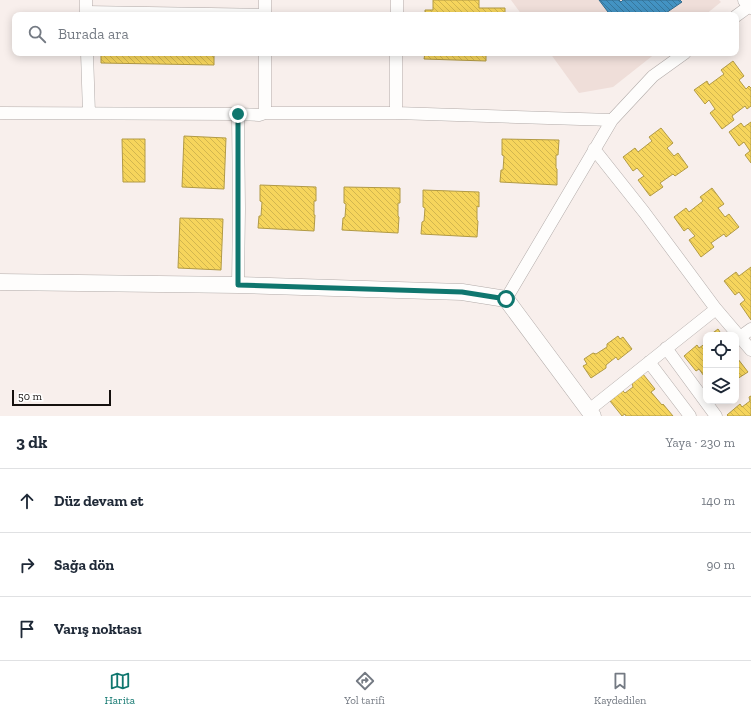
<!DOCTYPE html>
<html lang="tr">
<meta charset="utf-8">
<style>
:root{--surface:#fff;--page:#f6f6f7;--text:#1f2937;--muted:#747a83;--line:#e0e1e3;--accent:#0f766e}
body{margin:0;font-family:"Zilla Slab",serif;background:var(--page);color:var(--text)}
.controls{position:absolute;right:12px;bottom:12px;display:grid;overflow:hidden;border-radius:8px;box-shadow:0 2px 10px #0003}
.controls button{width:36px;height:36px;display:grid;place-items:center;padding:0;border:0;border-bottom:1px solid var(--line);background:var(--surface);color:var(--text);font:20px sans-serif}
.scale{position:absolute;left:12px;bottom:10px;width:99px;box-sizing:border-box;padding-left:4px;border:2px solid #15100e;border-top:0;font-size:11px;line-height:14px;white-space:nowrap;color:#15100e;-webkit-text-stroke:3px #fff;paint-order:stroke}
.stop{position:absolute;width:12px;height:12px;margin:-9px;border:3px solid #0f766e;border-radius:50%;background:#fff}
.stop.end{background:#0f766e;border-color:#fff;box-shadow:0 1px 4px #0008}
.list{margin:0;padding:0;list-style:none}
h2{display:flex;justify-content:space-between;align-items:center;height:52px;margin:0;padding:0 16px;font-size:17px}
h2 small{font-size:13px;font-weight:400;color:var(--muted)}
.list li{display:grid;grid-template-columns:26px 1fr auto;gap:12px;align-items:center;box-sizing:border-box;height:64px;padding:0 16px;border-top:1px solid var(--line)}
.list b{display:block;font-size:15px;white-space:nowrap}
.list em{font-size:13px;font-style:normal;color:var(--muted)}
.icon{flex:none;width:22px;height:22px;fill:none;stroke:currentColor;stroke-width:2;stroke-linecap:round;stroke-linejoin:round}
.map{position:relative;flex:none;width:751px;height:416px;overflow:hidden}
.search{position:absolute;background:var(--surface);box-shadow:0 2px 10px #0003;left:12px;right:12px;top:12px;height:44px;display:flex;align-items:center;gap:10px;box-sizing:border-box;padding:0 14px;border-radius:8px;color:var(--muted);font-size:15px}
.sheet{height:244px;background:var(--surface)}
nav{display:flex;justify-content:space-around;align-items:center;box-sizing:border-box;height:56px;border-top:1px solid var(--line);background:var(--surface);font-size:11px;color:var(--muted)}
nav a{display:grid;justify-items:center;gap:2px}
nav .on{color:var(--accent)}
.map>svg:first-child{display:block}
.built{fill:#efded9}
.homes{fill:url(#homes-back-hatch);stroke:#b29a45}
.schools{fill:url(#schools-back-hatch);stroke:#356c8d}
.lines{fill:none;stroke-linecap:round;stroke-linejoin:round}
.lane-casing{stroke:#b2aba9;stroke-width:7}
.street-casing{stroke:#b2aba9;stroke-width:13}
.secondary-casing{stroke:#b2aba9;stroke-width:17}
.lane{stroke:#fefdfc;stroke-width:6}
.street{stroke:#fefdfc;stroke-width:12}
.secondary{stroke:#fefdfc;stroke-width:16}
.route{stroke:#0f766e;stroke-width:5}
</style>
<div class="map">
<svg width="751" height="416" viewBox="0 0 751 416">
<defs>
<pattern id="homes-back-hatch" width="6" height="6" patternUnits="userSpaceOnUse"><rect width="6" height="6" fill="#f6d55c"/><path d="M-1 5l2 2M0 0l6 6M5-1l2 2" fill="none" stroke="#d2b64f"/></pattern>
<pattern id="schools-back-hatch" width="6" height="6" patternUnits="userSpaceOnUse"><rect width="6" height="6" fill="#4393c3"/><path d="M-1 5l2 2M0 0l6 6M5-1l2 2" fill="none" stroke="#37779d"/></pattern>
</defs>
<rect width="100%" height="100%" fill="#f8efec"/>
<path class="built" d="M 511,0 L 719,0 L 721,2 L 705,15 L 522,15 Z
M 550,53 L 656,53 L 613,87 L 579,93 Z"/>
<path class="homes" d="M 433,0 L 479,0 L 479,8 L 505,8 L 505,15 L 425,15 L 425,10 L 433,10 Z
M 101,53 L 214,53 L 214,65 L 101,63 Z
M 425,53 L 486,53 L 486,61 L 424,59 Z
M 733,61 L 744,76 L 739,80 L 746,89 L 749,86 L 751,88 L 751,106 L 747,109 L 745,106 L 732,116 L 734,120 L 722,129 L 710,113 L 715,109 L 709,100 L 705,104 L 694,90 L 707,81 L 709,85 L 724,74 L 721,70 Z
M 751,122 L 751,163 L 745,155 L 750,151 L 744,142 L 739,146 L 729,132 L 741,123 L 744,127 Z
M 661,128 L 673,143 L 667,148 L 674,156 L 678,153 L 688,167 L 675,176 L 673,174 L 660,183 L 663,187 L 650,196 L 638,180 L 644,176 L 637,168 L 633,171 L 623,157 L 635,148 L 638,152 L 652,141 L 649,137 Z
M 184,136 L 226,138 L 224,189 L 182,187 Z
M 122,139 L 145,139 L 145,182 L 123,182 Z
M 502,139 L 559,140 L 558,155 L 556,155 L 556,168 L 557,169 L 557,185 L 500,182 L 501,170 L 503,170 L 504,156 L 502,155 Z
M 260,185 L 316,187 L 316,201 L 314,201 L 314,215 L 315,215 L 314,231 L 258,228 L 259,216 L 261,216 L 262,202 L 260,201 Z
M 344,187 L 400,188 L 400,203 L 398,203 L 398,216 L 399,217 L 398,233 L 342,230 L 343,218 L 345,217 L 346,204 L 344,203 Z
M 712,188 L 724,204 L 718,208 L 725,217 L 729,214 L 739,227 L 726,237 L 724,234 L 711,243 L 714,247 L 701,257 L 689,240 L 695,236 L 688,228 L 684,231 L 674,217 L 686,208 L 689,212 L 703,201 L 700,197 Z
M 423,190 L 479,192 L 479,207 L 477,206 L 477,220 L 478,221 L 477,237 L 421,234 L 422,222 L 424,221 L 425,208 L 423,207 Z
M 180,218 L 223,219 L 221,270 L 178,268 Z
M 751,267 L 751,320 L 740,304 L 745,300 L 739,292 L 735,295 L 724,281 L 736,272 L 739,276 Z
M 718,329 L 722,335 L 710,335 Z
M 618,336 L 620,339 L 623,337 L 632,349 L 618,360 L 616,357 L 606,365 L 606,368 L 591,378 L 583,366 L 587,364 L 584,359 L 593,353 L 596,354 L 607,347 L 607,344 Z
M 706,343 L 706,379 L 699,369 L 696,371 L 684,356 L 697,345 L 699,348 Z
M 738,359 L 748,372 L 737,379 L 736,378 L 736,360 Z
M 643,374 L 655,389 L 651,392 L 662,405 L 663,404 L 673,416 L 626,416 L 625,414 L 622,416 L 610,401 L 622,390 L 625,393 L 633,387 L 632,383 Z
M 751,396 L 751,416 L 728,416 L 727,415 L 740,404 L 742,407 L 750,401 L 749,397 Z"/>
<path class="schools" d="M 599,0 L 619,0 L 621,2 L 623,0 L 680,0 L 682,2 L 663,15 L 604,15 L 608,12 Z"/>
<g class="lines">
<defs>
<path id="lane" d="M 86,9 L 265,12"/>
<path id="street" d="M 86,0 L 86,15
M 265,15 L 265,0
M 397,15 L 397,0
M 736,16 L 751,5
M 87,53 L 89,113
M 0,113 L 238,114 L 259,115 L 265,113 L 396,113 L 612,120
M 265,113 L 265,53
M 396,113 L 396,53
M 238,114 L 239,209 L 238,285
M 594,149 L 644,212 L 716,309 L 751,350
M 506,299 L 612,120 L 653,76 L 685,53
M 740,337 L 751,329
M 666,348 L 716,416
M 649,362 L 690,416
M 589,410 L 716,309"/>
<path id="secondary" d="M 746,0 L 751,6
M 0,282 L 238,285 L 462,292 L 506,299 L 593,416"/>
</defs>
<use href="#lane" class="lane-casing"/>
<use href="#street" class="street-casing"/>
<use href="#secondary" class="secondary-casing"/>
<use href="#lane" class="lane"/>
<use href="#street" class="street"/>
<use href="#secondary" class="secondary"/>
</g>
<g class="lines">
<path class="route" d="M 238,114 L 238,285 L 462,292 L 506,299"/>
</g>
</svg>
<div class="controls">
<button><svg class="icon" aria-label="locate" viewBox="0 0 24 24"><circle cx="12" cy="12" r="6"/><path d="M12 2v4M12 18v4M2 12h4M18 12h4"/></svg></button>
<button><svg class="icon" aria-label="layers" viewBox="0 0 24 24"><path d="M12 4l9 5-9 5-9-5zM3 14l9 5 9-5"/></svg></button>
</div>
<div class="scale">50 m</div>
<div class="stop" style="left:506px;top:299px"></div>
<div class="stop end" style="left:238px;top:114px"></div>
<div class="search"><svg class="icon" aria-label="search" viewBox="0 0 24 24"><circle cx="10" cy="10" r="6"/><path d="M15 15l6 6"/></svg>Burada ara</div>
</div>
<section class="sheet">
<h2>3 dk<small>Yaya · 230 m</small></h2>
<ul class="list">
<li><svg class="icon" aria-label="ahead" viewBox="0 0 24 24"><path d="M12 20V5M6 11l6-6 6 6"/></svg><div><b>Düz devam et</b></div><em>140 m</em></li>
<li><svg class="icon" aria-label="right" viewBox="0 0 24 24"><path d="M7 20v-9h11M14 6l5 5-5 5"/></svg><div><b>Sağa dön</b></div><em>90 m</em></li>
<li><svg class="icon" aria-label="arrive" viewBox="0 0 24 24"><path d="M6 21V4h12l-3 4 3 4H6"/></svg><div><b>Varış noktası</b></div></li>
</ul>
</section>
<nav>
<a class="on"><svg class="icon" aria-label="map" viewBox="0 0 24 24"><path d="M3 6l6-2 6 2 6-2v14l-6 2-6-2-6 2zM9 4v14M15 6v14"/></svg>Harita</a>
<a><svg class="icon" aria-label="directions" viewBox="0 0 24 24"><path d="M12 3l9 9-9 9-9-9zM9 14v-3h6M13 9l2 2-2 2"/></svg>Yol tarifi</a>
<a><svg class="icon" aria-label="saved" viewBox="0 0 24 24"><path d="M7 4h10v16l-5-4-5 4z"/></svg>Kaydedilen</a>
</nav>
